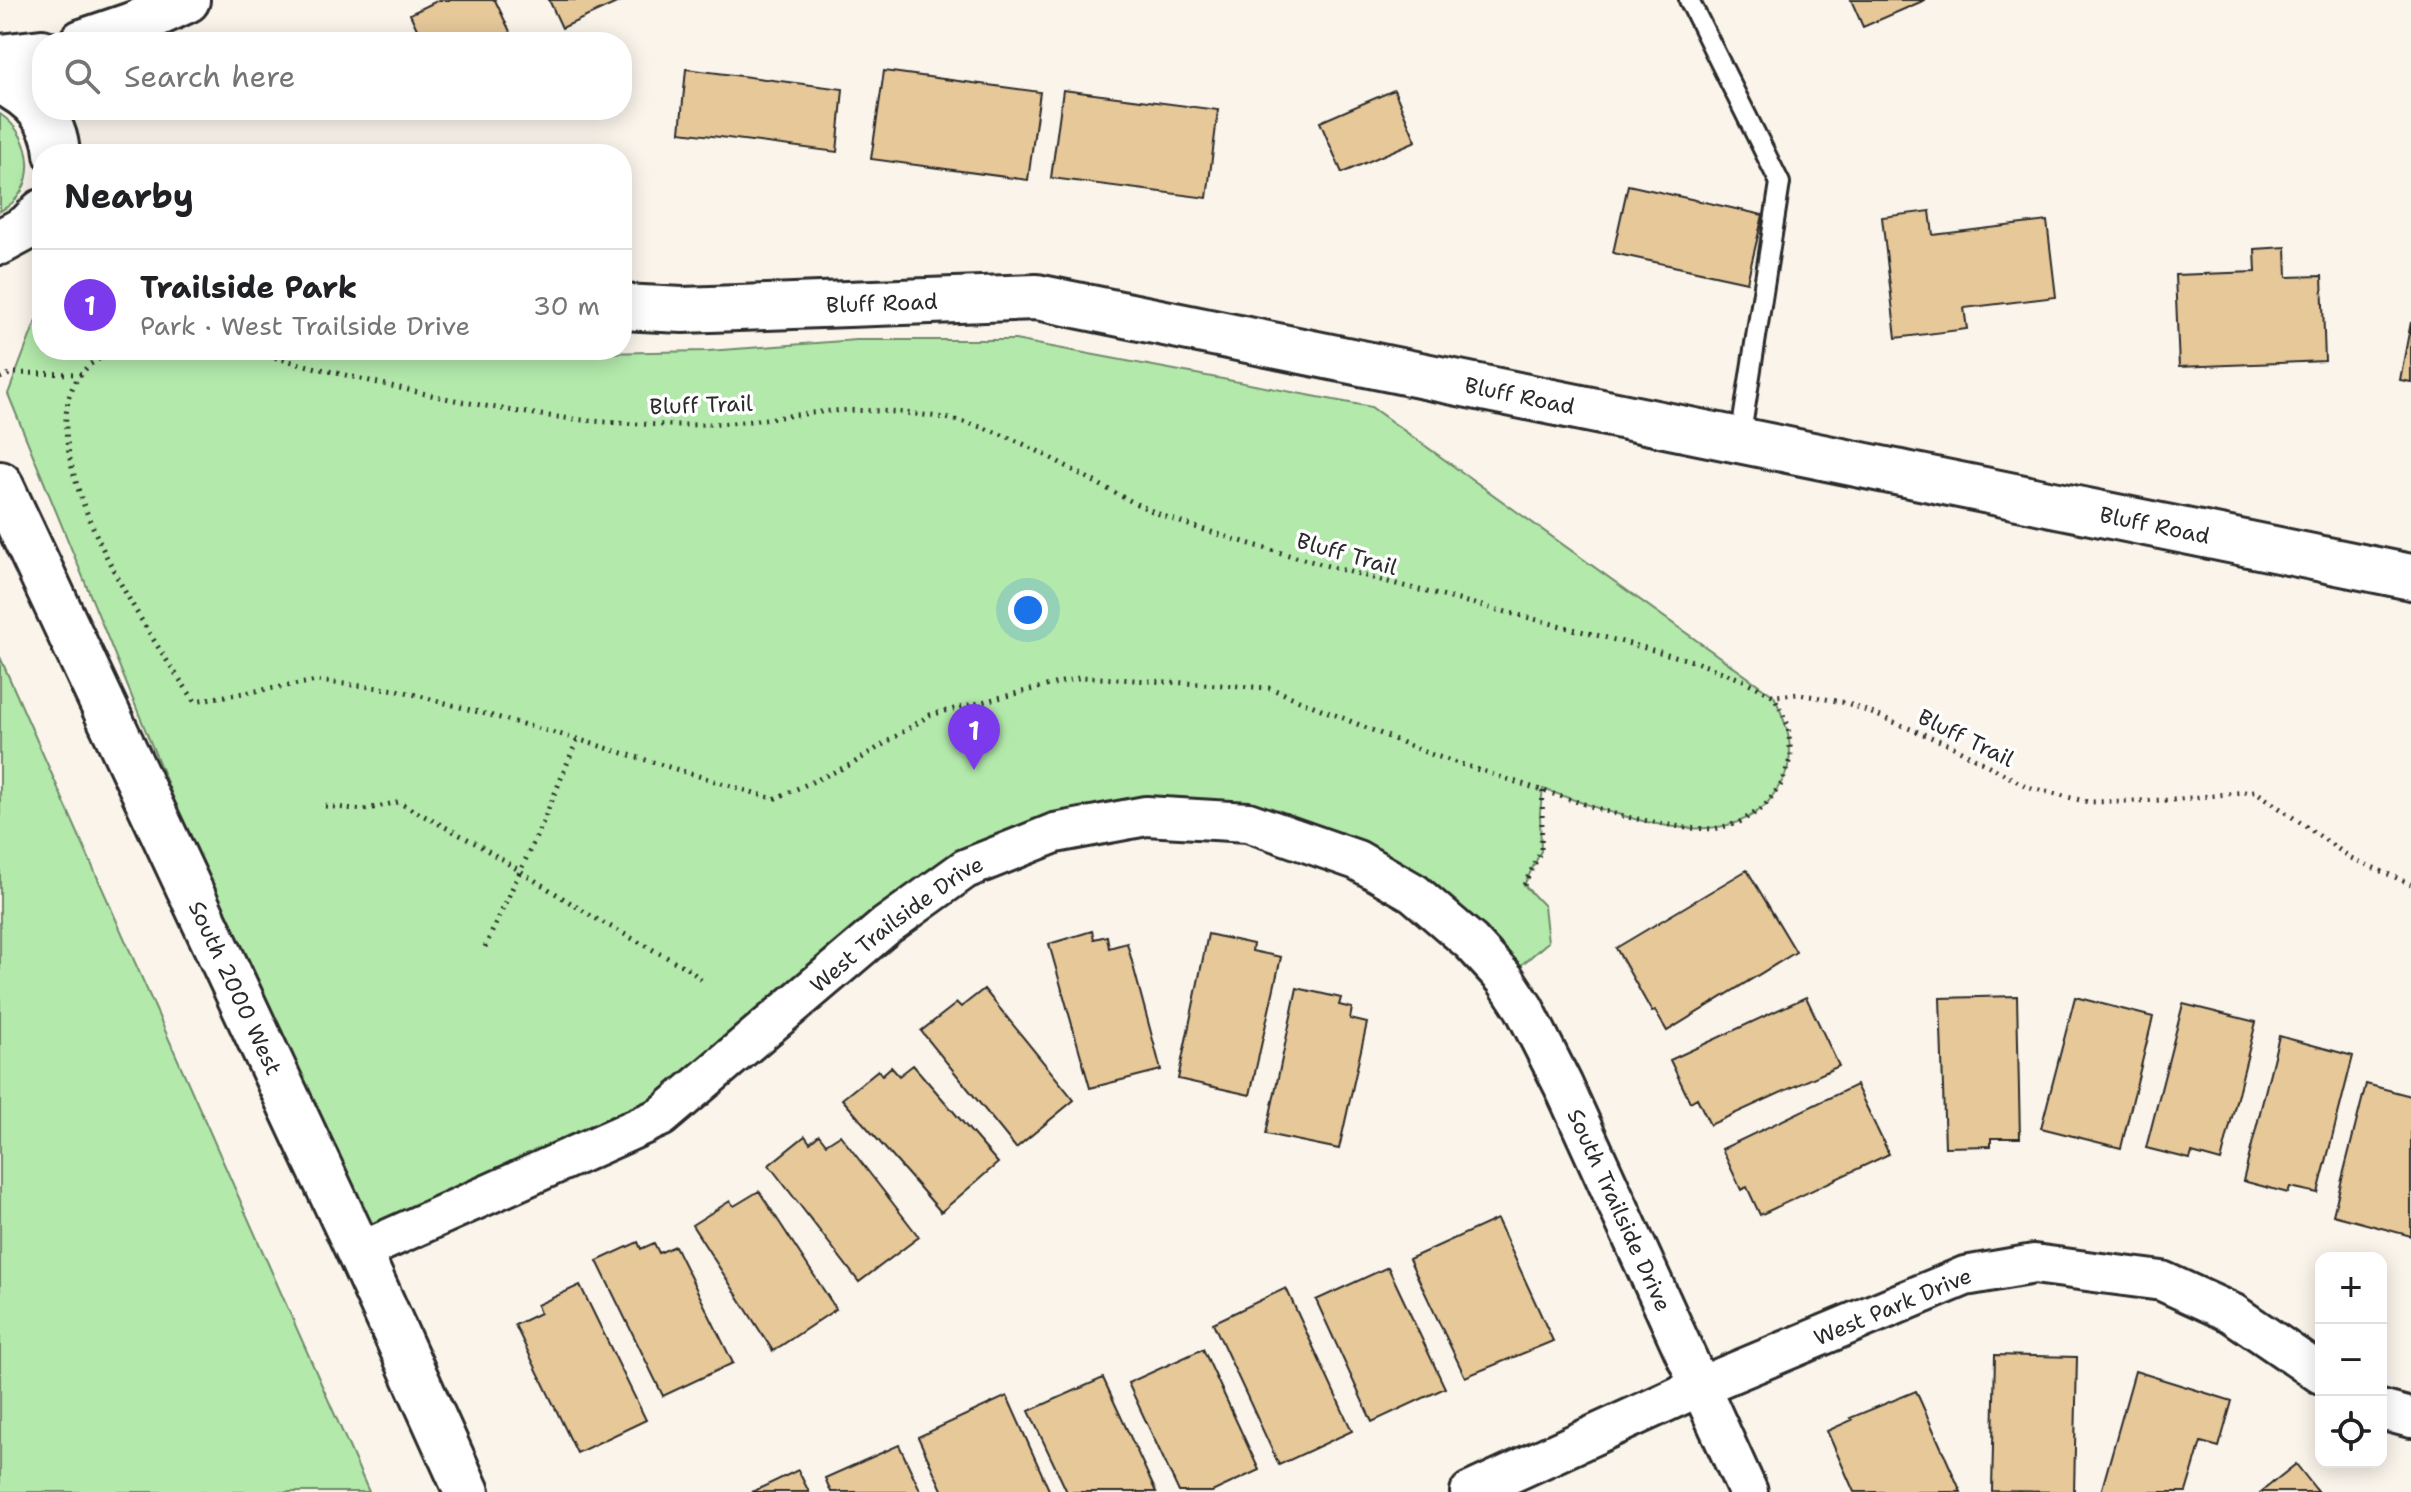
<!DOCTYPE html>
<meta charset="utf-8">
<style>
:root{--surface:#fff;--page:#f2f2f2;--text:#202124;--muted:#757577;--line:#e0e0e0;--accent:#7c3aed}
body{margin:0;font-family:"Shantell Sans",sans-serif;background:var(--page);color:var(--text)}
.controls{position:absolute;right:24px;bottom:24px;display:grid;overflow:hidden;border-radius:16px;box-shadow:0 4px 20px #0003}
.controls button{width:72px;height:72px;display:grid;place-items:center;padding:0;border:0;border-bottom:2px solid var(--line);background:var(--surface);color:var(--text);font:40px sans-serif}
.you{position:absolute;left:1028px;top:610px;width:28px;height:28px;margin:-20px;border:6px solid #fff;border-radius:50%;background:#1a73e8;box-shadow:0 0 0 12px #1a73e833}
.badge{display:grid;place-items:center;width:52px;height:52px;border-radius:50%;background:var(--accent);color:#fff;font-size:26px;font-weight:700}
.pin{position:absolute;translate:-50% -66px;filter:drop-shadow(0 2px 4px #0008)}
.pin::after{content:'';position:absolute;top:42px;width:28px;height:24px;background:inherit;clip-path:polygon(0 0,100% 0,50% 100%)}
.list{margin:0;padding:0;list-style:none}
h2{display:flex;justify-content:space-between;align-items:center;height:104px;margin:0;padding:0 32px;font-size:34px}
h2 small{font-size:26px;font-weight:400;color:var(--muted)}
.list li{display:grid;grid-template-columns:52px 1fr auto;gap:24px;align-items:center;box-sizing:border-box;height:112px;padding:0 32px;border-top:2px solid var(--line)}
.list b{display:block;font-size:30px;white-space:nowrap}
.list p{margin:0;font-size:26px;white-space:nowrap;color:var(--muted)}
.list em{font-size:26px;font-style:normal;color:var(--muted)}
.icon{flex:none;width:44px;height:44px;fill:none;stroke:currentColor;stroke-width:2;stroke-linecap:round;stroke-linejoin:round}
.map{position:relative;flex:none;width:2411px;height:1492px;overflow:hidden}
.search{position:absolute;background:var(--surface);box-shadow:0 4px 20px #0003;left:32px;top:32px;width:600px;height:88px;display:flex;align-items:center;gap:20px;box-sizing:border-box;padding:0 28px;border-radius:32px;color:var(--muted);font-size:30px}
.panel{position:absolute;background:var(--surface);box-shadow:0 4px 20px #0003;left:32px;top:144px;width:600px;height:216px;border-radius:32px}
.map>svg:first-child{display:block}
.green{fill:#b3e9ab;stroke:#6f8a6b;stroke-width:2}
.building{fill:#e6c899;stroke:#2b2b2b;stroke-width:2}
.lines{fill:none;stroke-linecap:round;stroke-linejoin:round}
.service-casing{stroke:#2b2b2b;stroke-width:24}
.minor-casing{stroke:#2b2b2b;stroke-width:44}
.secondary-casing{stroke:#2b2b2b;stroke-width:50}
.primary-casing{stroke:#2b2b2b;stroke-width:50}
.path{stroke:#2b2b2b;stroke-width:5;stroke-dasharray:2 6;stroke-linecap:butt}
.service{stroke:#fff;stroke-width:18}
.minor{stroke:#fff;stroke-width:38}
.secondary{stroke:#fff;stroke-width:44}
.primary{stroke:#fff;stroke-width:44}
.labels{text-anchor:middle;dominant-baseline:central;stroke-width:7;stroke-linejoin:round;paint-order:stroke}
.street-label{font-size:22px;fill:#2b2b2b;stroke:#fff}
</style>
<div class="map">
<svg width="2411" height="1492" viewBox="0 0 2411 1492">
<rect width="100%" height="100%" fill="#faf4eb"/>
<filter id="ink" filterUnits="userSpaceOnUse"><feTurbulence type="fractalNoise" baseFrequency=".0125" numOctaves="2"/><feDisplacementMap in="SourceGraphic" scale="16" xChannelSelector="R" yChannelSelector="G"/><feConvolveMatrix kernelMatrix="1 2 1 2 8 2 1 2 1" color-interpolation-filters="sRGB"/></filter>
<g filter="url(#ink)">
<path class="green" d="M 0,114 C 35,137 40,191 0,211 Z
M 42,305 L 42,350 L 568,350 L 597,353 L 708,351 L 856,340 L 1015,340 L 1371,407 L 1774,696 C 1788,726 1800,759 1777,789 C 1773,795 1768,804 1762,808 C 1707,855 1603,809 1543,789 L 1540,812 L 1541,851 L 1524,885 L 1544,906 L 1548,942 L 1505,979 L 1357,860 L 1146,816 L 965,869 L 714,1074 L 359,1252 L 8,394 Z
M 0,657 L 369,1492 L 0,1492 Z"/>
<path class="building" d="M 439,0 L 495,0 L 515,42 L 423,42 L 410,14 Z
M 549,0 L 623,0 L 562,28 Z
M 1851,0 L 1925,0 L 1863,27 Z
M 686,69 L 843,89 L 837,152 L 680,132 Z
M 884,71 L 1040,92 L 1028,180 L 871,159 Z
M 1063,90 L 1218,110 L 1207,198 L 1051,178 Z
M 1394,90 L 1416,141 L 1342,173 L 1320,122 Z
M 1628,185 L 1763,215 L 1747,282 L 1613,253 Z
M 1930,211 L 1933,235 L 2047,221 L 2056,297 L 1964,308 L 1967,329 L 1896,338 L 1882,217 Z
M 2286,247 L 2287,277 L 2322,276 L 2325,361 L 2179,367 L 2175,275 L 2256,272 L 2255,249 Z
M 2411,322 L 2411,382 L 2400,380 Z
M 1747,870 L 1796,952 L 1667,1031 L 1655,1011 L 1652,1012 L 1616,948 Z
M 1092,931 L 1094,939 L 1107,936 L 1109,948 L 1127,943 L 1161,1070 L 1090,1088 L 1049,944 Z
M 1208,934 L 1253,944 L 1252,951 L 1281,957 L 1250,1095 L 1178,1079 Z
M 1297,988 L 1341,998 L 1339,1005 L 1352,1008 L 1350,1019 L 1367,1023 L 1339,1149 L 1266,1134 Z
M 984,989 L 1074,1100 L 1016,1148 L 921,1031 L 957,1003 L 961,1007 Z
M 2017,996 L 2020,1138 L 1991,1138 L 1991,1146 L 1945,1147 L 1940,998 Z
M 1806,997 L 1839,1066 L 1710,1125 L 1697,1098 L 1690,1102 L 1670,1060 Z
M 2075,997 L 2153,1017 L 2121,1148 L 2041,1128 Z
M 2183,1004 L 2256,1022 L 2221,1161 L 2192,1153 L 2190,1159 L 2146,1148 Z
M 2279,1036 L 2353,1056 L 2318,1193 L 2290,1187 L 2288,1193 L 2243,1181 Z
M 913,1065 L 998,1163 L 941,1212 L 842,1099 L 878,1070 L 882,1075 L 891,1067 L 899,1076 Z
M 2366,1084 L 2411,1096 L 2411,1236 L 2333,1215 Z
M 1856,1085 L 1889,1154 L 1760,1215 L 1747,1187 L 1741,1190 L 1722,1149 Z
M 819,1135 L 826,1144 L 840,1135 L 919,1237 L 859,1282 L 769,1165 L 805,1136 L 810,1143 Z
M 759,1191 L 836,1309 L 773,1351 L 692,1225 L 730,1201 L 734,1206 Z
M 1497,1219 L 1553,1341 L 1465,1377 L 1409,1259 Z
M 638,1242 L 641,1249 L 654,1243 L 659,1253 L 675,1246 L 733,1363 L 663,1396 L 597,1261 Z
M 1388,1267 L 1445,1388 L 1372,1422 L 1316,1300 Z
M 580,1285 L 646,1420 L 577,1453 L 515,1325 L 540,1313 L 537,1305 Z
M 1286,1288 L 1352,1431 L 1279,1465 L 1213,1323 Z
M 1203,1349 L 1259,1470 L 1212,1492 L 1179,1492 L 1128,1383 Z
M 1995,1355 L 2077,1357 L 2074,1492 L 1992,1491 Z
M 2135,1371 L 2232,1401 L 2219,1447 L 2201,1442 L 2186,1492 L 2101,1492 Z
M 1103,1378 L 1156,1492 L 1067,1492 L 1029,1411 Z
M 1916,1391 L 1961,1492 L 1854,1492 L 1827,1431 L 1852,1420 L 1850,1418 Z
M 1007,1396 L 1050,1492 L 943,1492 L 918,1437 Z
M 899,1445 L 921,1492 L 831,1492 L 825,1478 Z
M 2296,1464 L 2318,1492 L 2261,1492 Z
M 798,1470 L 809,1492 L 752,1492 Z"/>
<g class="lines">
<defs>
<path id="service" d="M 1689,0 L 1780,183 L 1740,440"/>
<g id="minor">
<path id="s1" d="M 359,1252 L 661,1117 L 886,926 L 965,869 L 1055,833 L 1146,816 L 1248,822 L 1357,860 L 1414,893 L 1471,942 L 1505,979 L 1524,1008 L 1563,1085 L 1748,1492"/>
<path d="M 2381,1410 L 2411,1418"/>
<path id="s2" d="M 1470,1492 L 1701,1386 L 1965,1276 L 2034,1264 L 2162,1281 L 2232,1313 L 2321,1374"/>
</g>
<g id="secondary">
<path d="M 82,42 L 135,24 L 187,0"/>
<path d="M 0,57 L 42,52"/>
<path id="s3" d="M 622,307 L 683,310 L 1037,297 L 2411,577"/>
</g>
<g id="primary">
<path d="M 0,81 C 30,95 55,119 57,154"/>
<path d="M 0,242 L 28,227 L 42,212"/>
<path id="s4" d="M 0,484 L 359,1252 L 467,1492"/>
</g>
</defs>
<use href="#service" class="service-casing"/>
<use href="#minor" class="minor-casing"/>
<use href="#secondary" class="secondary-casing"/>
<use href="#primary" class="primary-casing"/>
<path class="path" d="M 244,350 C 368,380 494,416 622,423 C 651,425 683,426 712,424 C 752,423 792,414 832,411 C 867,409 903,412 938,417 C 1030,430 1099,496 1186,524 C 1353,578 1526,614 1696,662 L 1743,680 L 1774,696 L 1799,694 L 1847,703 L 1950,745 L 2028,787 L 2088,802 L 2172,800 L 2255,791 L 2351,858 L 2411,884
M 81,374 C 22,445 151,641 195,701 L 317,681 L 398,690 L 577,739 L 774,799 L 852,764 L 930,715 L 1082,677 L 1270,688 L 1430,754 L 1621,816 L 1686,828 L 1714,829 L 1738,823 L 1763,808 L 1782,783 L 1791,756 L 1788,725 L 1774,696
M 0,378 L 12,373 L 81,374 L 89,365 L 114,350
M 325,806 L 364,810 L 398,802 L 477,844 L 593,917 L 690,970 L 701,980
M 1524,885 L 1541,851 L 1543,789
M 485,947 L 543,822 L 577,740"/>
<use href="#service" class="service"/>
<use href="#minor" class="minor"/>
<use href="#secondary" class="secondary"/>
<use href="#primary" class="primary"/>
</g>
</g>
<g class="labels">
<g class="street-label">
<text stroke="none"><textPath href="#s3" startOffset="260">Bluff Road</textPath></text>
<text stroke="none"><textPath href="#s3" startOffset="908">Bluff Road</textPath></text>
<text transform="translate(701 405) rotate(-2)">Bluff Trail</text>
<text stroke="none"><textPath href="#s3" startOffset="1556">Bluff Road</textPath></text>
<text transform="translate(1347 554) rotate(16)">Bluff Trail</text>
<text transform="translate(1966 738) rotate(26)">Bluff Trail</text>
<text stroke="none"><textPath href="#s1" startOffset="636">West Trailside Drive</textPath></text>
<text stroke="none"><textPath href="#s4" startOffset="556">South 2000 West</textPath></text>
<text stroke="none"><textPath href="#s1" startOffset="1580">South Trailside Drive</textPath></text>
<text stroke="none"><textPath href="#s2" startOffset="462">West Park Drive</textPath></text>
</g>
</g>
</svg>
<div class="controls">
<button>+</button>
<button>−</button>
<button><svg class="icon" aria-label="locate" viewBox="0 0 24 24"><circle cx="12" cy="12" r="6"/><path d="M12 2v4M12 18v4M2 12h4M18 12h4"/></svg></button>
</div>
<div class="you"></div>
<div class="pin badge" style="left:974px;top:770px">1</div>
<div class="search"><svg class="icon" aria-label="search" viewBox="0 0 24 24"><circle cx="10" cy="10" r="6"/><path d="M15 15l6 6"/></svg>Search here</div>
<section class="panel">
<h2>Nearby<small></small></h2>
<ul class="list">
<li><span class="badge">1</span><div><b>Trailside Park</b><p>Park · West Trailside Drive</p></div><em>30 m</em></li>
</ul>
</section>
</div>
